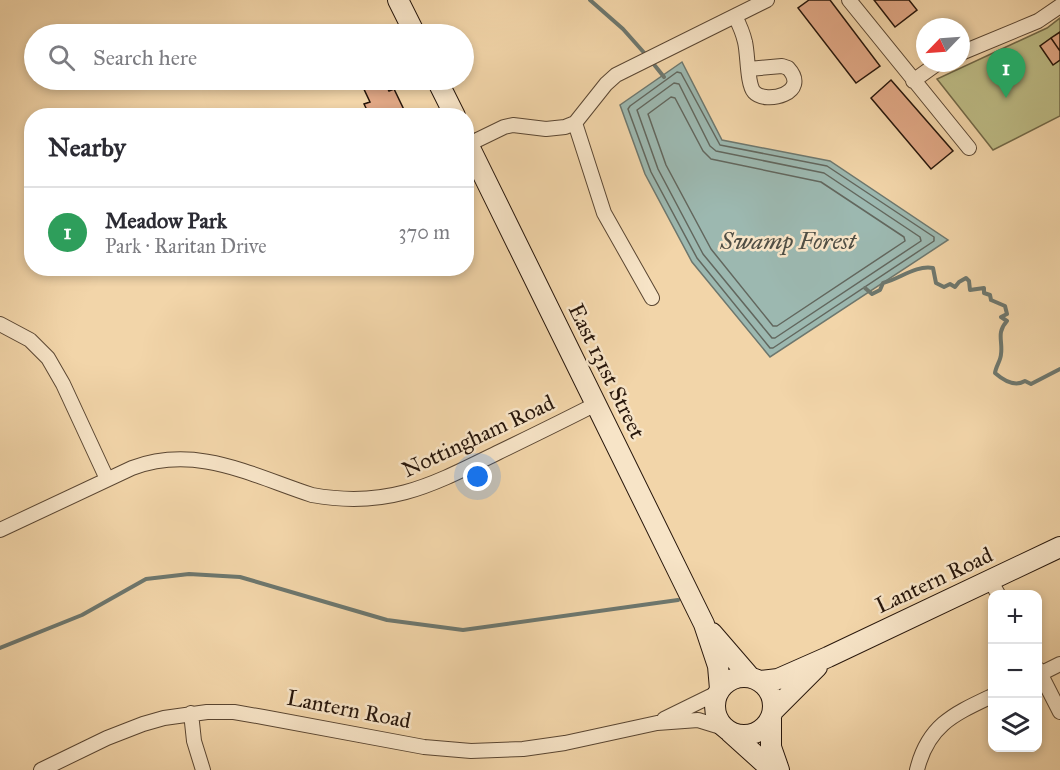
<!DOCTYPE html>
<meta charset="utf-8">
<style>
:root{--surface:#fff;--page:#f2f2f3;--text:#2b2b33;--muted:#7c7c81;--line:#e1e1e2;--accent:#0f766e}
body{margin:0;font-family:"IM FELL Great Primer",serif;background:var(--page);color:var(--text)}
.controls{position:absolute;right:18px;bottom:18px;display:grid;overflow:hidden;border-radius:12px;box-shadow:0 3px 9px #0003}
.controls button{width:54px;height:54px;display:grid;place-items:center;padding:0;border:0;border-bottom:2px solid var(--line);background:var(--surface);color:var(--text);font:30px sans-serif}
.compass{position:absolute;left:916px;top:18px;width:54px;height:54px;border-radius:50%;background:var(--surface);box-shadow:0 3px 9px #0003;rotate:245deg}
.you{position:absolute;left:478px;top:477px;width:21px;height:21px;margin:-15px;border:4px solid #fff;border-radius:50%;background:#1a73e8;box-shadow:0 0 0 9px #1a73e833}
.badge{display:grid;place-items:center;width:39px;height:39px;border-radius:50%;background:var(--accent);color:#fff;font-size:20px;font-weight:700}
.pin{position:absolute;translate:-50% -50px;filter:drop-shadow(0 2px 3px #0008)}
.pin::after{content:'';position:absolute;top:32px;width:21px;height:18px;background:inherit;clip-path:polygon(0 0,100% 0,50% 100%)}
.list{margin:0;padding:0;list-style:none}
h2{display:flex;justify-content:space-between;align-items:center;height:78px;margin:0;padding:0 24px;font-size:26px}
h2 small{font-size:20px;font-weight:400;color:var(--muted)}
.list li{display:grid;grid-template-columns:39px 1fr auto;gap:18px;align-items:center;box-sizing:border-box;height:90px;padding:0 24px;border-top:2px solid var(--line)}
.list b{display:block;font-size:22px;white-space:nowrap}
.list p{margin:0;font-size:20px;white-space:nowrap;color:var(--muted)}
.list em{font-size:20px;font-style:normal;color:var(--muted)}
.icon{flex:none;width:33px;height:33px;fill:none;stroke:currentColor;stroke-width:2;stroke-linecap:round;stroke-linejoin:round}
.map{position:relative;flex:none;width:1060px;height:770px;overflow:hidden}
.search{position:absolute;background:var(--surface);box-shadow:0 3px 9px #0003;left:24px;top:24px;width:450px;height:66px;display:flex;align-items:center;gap:15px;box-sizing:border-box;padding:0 21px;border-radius:33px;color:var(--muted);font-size:22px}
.panel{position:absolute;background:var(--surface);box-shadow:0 3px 9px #0003;left:24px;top:108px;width:450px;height:168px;border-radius:24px}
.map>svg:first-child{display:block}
.green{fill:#bdbc86;stroke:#726948;stroke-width:1.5}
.water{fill:#9cb8b0;stroke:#6d776e;stroke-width:1.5}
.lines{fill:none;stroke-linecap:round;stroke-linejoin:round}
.shore{stroke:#62675e;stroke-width:1.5}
.stream{stroke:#6d776e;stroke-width:4}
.building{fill:#e1a886;stroke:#27160b;stroke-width:1.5}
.street-casing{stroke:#5a4632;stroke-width:16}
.secondary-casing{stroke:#27160b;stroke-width:22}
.street{stroke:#f7e4c7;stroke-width:14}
.secondary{stroke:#f7e4c7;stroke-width:20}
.labels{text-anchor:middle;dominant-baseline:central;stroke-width:5;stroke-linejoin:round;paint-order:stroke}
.street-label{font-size:22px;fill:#27160b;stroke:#f7e4c7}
.water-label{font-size:24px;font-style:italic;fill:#504f45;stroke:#f7e4c7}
</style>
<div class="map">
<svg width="1060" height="770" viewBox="0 0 1060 770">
<rect width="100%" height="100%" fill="#f2d5a9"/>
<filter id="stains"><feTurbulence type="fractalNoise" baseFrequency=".00333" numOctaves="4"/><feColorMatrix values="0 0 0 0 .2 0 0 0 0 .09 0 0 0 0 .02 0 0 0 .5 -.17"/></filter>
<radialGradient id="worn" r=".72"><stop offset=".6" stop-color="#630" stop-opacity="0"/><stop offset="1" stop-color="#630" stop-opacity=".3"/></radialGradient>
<path class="green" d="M 1060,18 L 1060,116 L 993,150 L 937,79 L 1047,28 Z"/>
<path class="water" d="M 682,62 L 722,140 L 830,161 L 948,240 L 770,357 L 692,262 L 645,174 L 620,105 Z"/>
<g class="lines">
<path class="shore" d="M 677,72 L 681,73 L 720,145 L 827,166 L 934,237 L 934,241 L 773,348 L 770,348 L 697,258 L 651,172 L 628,109 L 630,106 Z
M 674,83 L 679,84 L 710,146 L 716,151 L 824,173 L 920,237 L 921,241 L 775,338 L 772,338 L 703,254 L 658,169 L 637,110 Z
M 671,97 L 675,98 L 703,151 L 711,159 L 821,182 L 904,237 L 905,241 L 777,326 L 773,326 L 711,249 L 666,165 L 648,114 Z"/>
<path class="stream" d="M 590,0 L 623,29 L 647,56
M 652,62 L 664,77
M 865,288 L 872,294 L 880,290 L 883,283 C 900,279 915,265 933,268 L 936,283 L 944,287 L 950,284 L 955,287 L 959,282 L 966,278 L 969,281 L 970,290 L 984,288 L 984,293 L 990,295 L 991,300 L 1005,306 L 1007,314 L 1001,317 L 1007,321 C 996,333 1003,341 1001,354 C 1001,360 996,366 995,373 C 1003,380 1015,387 1025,381 L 1031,384 L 1060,369
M 0,648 L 82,615 L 146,579 L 189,574 L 240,577 L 387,620 L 463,630 L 678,600"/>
</g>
<path class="building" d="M 809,0 L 830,0 L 880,66 L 856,83 L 798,8 Z
M 874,0 L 909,0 L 917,10 L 895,27 Z
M 1060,32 L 1060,51 L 1051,38 Z
M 1051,38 L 1060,51 L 1060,60 L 1053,65 L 1040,46 Z
M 372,80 L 383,80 L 389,91 L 394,89 L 407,116 L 370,116 L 364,104 L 370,102 L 362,85 Z
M 891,80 L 953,151 L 931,169 L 871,98 Z"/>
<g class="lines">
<defs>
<path id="street" d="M 849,0 L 969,148
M 735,16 C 739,24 743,33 745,42 C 748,54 747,84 754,92 C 766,105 811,93 788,68 L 782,66 L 749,69
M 961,53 L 1038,21 L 1060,6
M 913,81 L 938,63
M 575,123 L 604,213 L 652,298
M 469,144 L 504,127 L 513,125 L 546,129 L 565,127 L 575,123 L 606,84 L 616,75 L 767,0
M 0,324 L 30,340 L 48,358 L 63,384 L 107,479
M 0,530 L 132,468 C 196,444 251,475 312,495 C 388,509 432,485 497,453 C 530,437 563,421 596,404
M 990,580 L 998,594
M 1038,669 L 1060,712
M 1038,675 L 1060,664
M 191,713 L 194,741 L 203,770
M 664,719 L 717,693
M 41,770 L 107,738 L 143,724 L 164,718 L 207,712 L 234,712 L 263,717 L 424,747 L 471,751 L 523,749 L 565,743 L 657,723 L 698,720 L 724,728
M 917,770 C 928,725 954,714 992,696"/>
<path id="secondary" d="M 398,0 L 415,34
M 437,80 L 455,116
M 466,140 L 704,624 L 718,666 L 720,689
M 712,633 L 750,677
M715 706a29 29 0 1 1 58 0a29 29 0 1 1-58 0Z
M 760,681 L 778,679 L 828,657 L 1060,547
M 773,711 L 817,667
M 771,719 L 771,747 L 779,770
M 730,732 L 772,770"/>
</defs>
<use href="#street" class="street-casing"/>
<use href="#secondary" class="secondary-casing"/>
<use href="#street" class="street"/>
<use href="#secondary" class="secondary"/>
</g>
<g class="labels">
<g class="street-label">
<text transform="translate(607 371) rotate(64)">East 131st Street</text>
<text transform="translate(478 436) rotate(-25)">Nottingham Road</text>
<text transform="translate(934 580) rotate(-25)">Lantern Road</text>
<text transform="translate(349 709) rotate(11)">Lantern Road</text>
</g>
<g class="water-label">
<text x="788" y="241">Swamp Forest</text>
</g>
</g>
<rect width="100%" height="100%" filter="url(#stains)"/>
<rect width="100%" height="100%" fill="url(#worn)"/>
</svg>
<div class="controls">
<button>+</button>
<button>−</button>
<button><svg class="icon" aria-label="layers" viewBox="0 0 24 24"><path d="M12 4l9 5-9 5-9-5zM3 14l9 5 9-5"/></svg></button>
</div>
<svg class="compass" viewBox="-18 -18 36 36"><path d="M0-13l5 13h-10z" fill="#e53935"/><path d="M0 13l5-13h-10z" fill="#7c7c81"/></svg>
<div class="you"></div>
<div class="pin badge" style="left:1006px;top:98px;background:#2e9e5b">1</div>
<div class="search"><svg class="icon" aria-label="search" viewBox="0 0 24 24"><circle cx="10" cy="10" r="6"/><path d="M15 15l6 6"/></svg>Search here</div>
<section class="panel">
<h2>Nearby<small></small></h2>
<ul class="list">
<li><span class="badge" style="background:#2e9e5b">1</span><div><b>Meadow Park</b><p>Park · Raritan Drive</p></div><em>370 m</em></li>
</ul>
</section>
</div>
